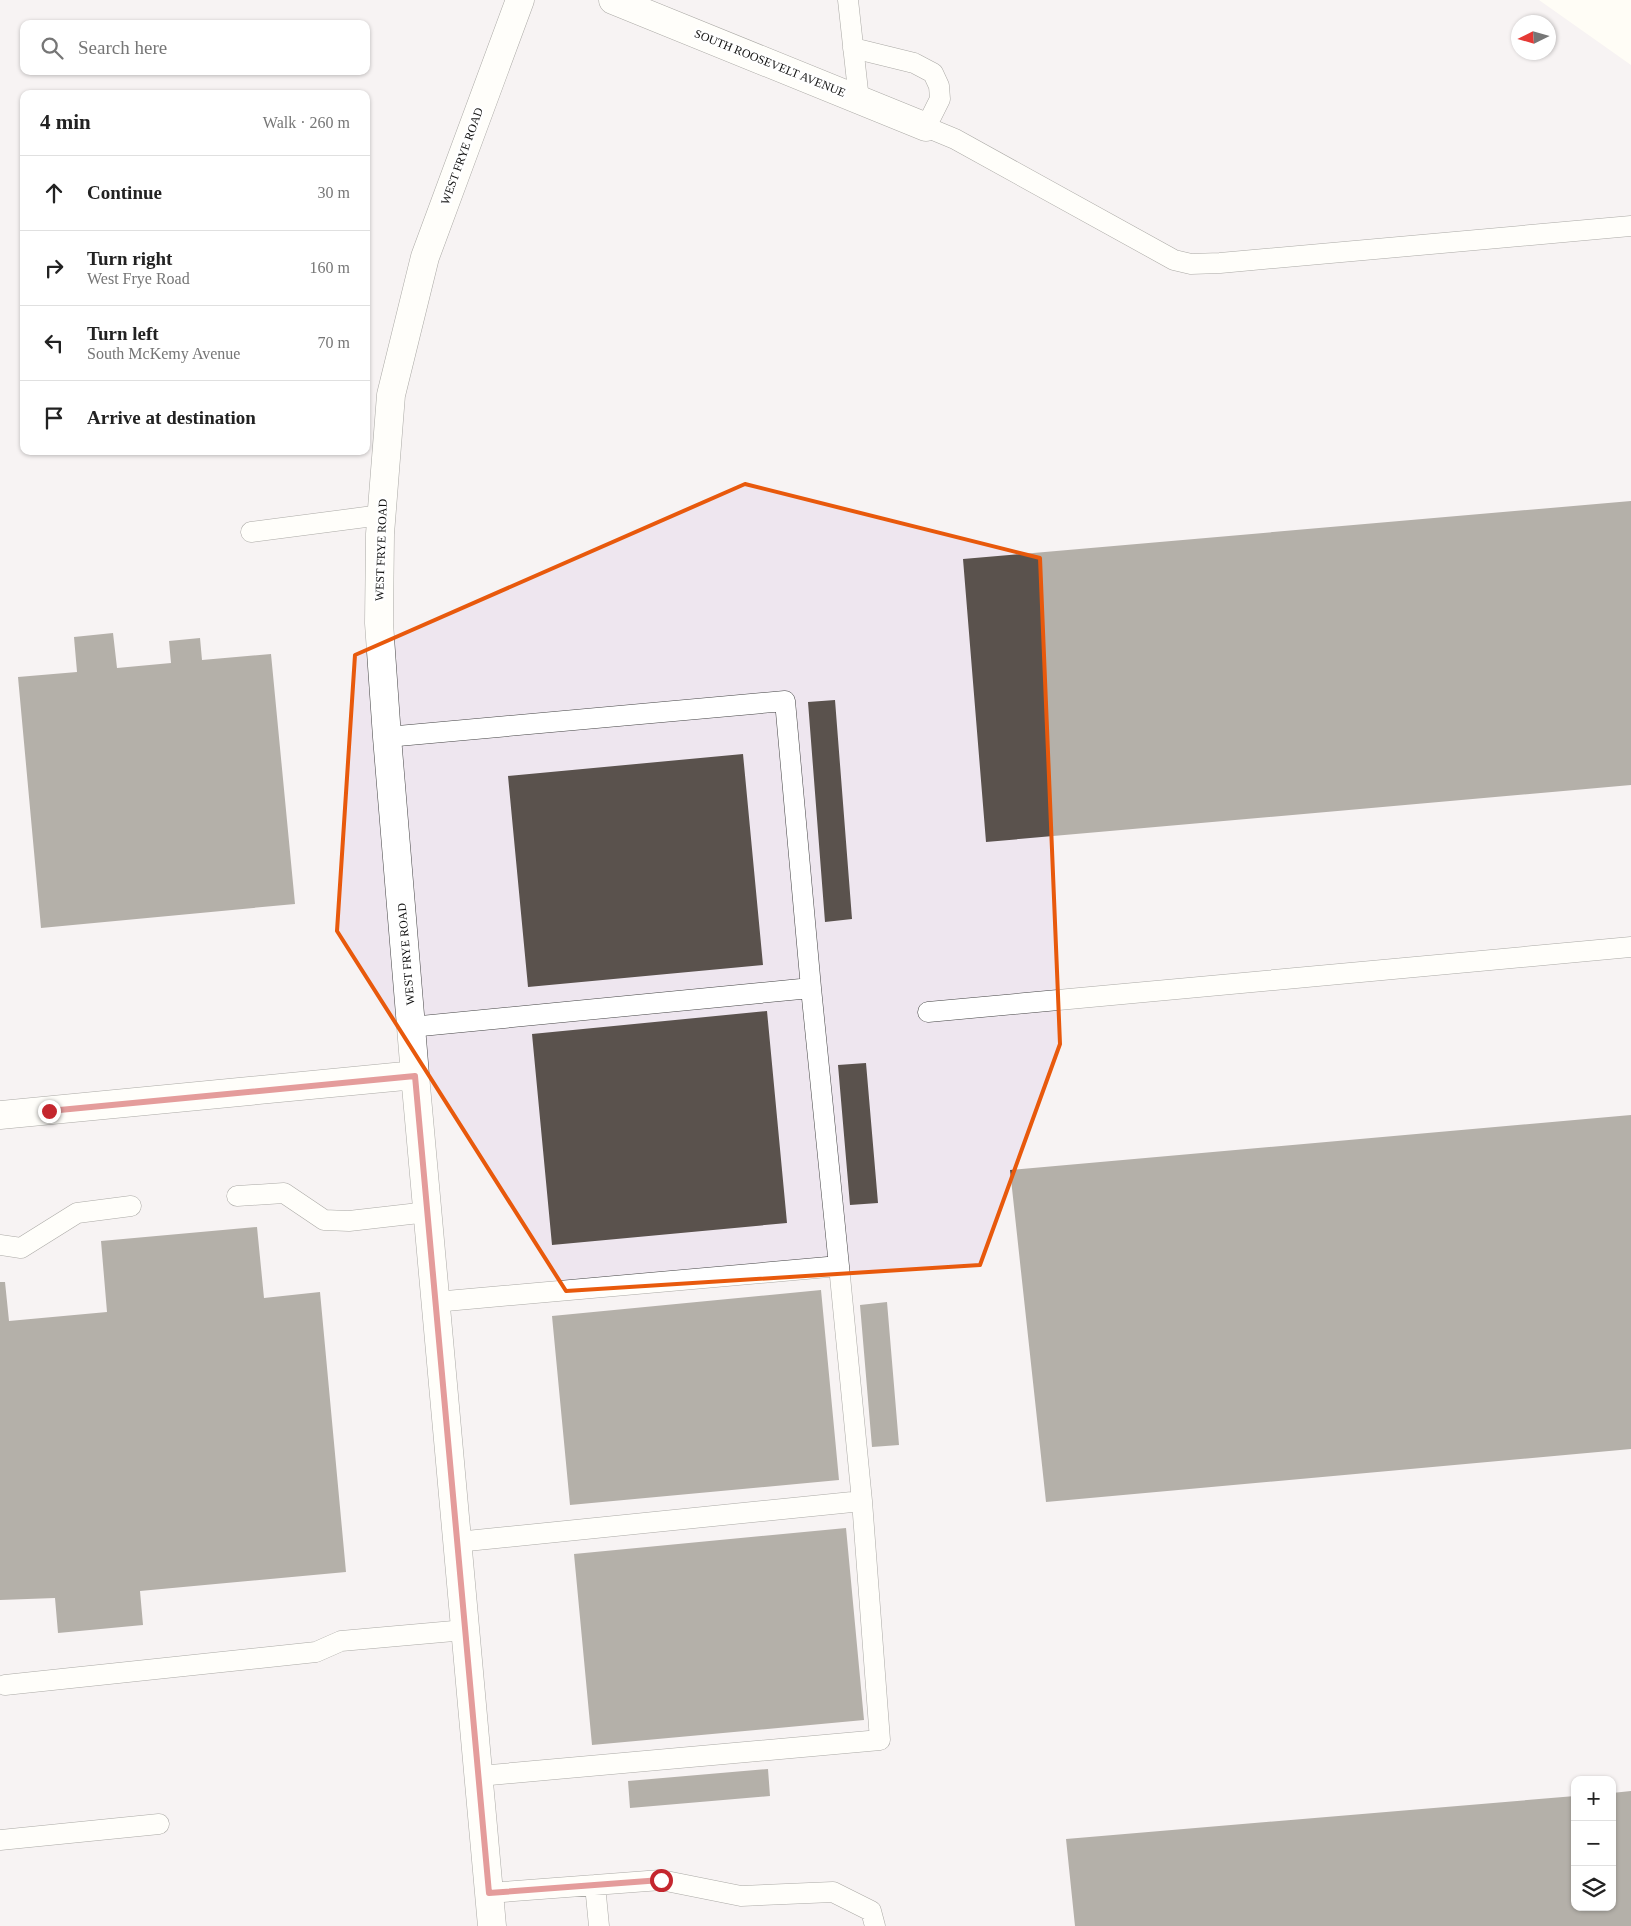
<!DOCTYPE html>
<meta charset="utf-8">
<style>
:root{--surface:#fff;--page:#f6f6f6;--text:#222;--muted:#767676;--line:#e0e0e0}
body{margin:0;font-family:"Times New Roman",serif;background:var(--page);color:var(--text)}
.controls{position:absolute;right:15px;bottom:15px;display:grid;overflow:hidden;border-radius:10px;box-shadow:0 1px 4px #0004}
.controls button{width:45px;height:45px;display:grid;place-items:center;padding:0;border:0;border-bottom:1px solid var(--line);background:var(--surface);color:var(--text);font:25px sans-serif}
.compass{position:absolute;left:1511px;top:15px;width:45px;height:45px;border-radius:50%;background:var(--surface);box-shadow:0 1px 4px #0004;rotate:265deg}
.stop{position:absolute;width:15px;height:15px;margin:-11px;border:4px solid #c4262e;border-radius:50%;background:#fff}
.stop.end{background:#c4262e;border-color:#fff;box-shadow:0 1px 5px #0008}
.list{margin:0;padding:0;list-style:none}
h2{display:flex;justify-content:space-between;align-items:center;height:65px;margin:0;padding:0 20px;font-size:21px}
h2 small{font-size:16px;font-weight:400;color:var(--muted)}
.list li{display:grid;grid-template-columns:32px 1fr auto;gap:15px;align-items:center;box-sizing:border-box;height:75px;padding:0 20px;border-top:1px solid var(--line)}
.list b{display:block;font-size:19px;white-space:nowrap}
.list p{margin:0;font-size:16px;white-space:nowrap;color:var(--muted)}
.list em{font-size:16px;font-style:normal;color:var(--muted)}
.icon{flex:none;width:28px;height:28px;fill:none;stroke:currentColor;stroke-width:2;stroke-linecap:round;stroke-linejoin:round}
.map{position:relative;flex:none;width:1631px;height:1926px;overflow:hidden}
.search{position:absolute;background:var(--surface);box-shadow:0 1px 4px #0004;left:20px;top:20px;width:350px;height:55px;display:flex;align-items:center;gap:12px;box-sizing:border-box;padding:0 18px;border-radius:10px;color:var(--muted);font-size:19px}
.panel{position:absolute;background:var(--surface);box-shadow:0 1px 4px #0004;left:20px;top:90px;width:350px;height:365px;border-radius:10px}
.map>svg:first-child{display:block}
.industrial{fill:#eee6ef;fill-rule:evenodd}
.building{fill:#5a524d}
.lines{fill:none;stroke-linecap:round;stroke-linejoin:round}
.service-casing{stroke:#444;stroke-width:21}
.minor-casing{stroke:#444;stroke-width:29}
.service{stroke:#fff;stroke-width:20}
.minor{stroke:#fff;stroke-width:28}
.route{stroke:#c4262e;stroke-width:6}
.marked{fill:none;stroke:#e8590c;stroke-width:4;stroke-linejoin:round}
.labels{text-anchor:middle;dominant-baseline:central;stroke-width:5;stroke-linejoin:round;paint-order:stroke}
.street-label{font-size:12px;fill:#111;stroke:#fff}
</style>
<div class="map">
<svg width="1631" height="1926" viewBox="0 0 1631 1926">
<rect width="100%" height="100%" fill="#fffdf5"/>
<path class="industrial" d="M 0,0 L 1539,0 L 1631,65 L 1631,1926 L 0,1926 ZM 1518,22 L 1548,22 L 1548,52 L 1518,52 ZM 24,24 L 366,24 L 366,71 L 24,71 ZM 24,94 L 366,94 L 366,451 L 24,451 ZM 1575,1780 L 1612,1780 L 1612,1907 L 1575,1907 Z"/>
<path class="building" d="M 1631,501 L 1631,785 L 986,842 L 963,559 Z
M 113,633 L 117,668 L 171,663 L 169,641 L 200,638 L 202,660 L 271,654 L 295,904 L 41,928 L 18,677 L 77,672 L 74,637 Z
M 835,700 L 852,919 L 825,922 L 808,702 Z
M 743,754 L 763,965 L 528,987 L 508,776 Z
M 767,1011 L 787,1223 L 552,1245 L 532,1034 Z
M 866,1063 L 878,1203 L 850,1205 L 838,1065 Z
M 1631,1115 L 1631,1449 L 1046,1502 L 1010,1170 Z
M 257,1227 L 264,1298 L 320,1292 L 346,1572 L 140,1591 L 143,1625 L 58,1633 L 55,1598 L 0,1600 L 0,1282 L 5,1282 L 9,1321 L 107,1312 L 101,1241 Z
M 821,1290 L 839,1480 L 570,1505 L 552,1316 Z
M 887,1302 L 899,1445 L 872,1447 L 860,1305 Z
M 846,1528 L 864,1720 L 592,1745 L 574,1554 Z
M 768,1769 L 770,1796 L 630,1808 L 628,1781 Z
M 1631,1791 L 1631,1926 L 1075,1926 L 1066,1839 L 1575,1796 L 1575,1907 L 1612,1907 L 1612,1793 Z"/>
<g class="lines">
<defs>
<path id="service" d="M 848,0 L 859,100
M 853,48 L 914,63 L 933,73 L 939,86 L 940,99 L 926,127 L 955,139 L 1174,260 L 1191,264 L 1220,263 L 1631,226
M 251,532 L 381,515
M 387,737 L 785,701 L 811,988
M 928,1012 L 1631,947
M 411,1027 L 811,988 L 839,1266
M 237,1196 L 284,1193 L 324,1220 L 349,1221 L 428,1212
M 0,1245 L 21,1248 L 77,1213 L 131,1206
M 435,1302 L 839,1266 L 862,1501
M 457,1542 L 862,1501 L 880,1740 L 479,1776
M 5,1685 L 316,1652 L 341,1641 L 465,1630
M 0,1840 L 159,1824
M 595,1885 L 599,1926
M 489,1893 L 661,1880 L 741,1896 L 833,1892 L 871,1911 L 875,1926"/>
<path id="minor" d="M 613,0 L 926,127
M 0,1115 L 415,1075
M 492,1926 L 415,1075 L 387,737 L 379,623 L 380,534 L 391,395 L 425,257 L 520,0"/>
</defs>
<use href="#service" class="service-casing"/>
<use href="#minor" class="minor-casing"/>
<use href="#service" class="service"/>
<use href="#minor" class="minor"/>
</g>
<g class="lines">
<path class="route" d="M 49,1111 L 415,1076 L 489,1893 L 661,1880"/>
</g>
<path d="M0 0H1631V1926H0ZM 745,484 L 1040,558 L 1060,1044 L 980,1265 L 566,1291 L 337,931 L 355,655 Z" fill="#fffdf5" fill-opacity=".55" fill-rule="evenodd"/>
<path class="marked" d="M 745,484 L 1040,558 L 1060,1044 L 980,1265 L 566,1291 L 337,931 L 355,655 Z"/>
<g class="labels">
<g class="street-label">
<text transform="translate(770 63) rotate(22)">SOUTH ROOSEVELT AVENUE</text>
<text transform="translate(462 156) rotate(-70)">WEST FRYE ROAD</text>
<text transform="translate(381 550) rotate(-88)">WEST FRYE ROAD</text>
<text transform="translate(406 954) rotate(-95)">WEST FRYE ROAD</text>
</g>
</g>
</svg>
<div class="controls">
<button>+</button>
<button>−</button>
<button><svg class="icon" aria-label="layers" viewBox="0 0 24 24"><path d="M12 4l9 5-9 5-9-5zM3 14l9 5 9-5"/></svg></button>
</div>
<svg class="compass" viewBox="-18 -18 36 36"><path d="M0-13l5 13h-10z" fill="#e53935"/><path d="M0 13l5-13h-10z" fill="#767676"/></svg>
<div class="stop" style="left:661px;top:1880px"></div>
<div class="stop end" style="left:49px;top:1111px"></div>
<div class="search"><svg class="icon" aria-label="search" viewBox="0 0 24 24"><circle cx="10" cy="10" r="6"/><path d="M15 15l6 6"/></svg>Search here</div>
<section class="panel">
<h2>4 min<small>Walk · 260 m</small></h2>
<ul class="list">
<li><svg class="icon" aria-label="ahead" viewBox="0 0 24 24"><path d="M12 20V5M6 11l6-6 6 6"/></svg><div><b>Continue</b></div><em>30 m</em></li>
<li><svg class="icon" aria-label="right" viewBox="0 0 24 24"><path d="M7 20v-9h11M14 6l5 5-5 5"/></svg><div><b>Turn right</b><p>West Frye Road</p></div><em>160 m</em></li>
<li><svg class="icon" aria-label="left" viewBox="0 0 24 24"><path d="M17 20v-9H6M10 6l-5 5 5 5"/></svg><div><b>Turn left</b><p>South McKemy Avenue</p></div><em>70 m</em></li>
<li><svg class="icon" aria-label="arrive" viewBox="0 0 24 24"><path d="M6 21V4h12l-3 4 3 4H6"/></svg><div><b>Arrive at destination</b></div></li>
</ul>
</section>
</div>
